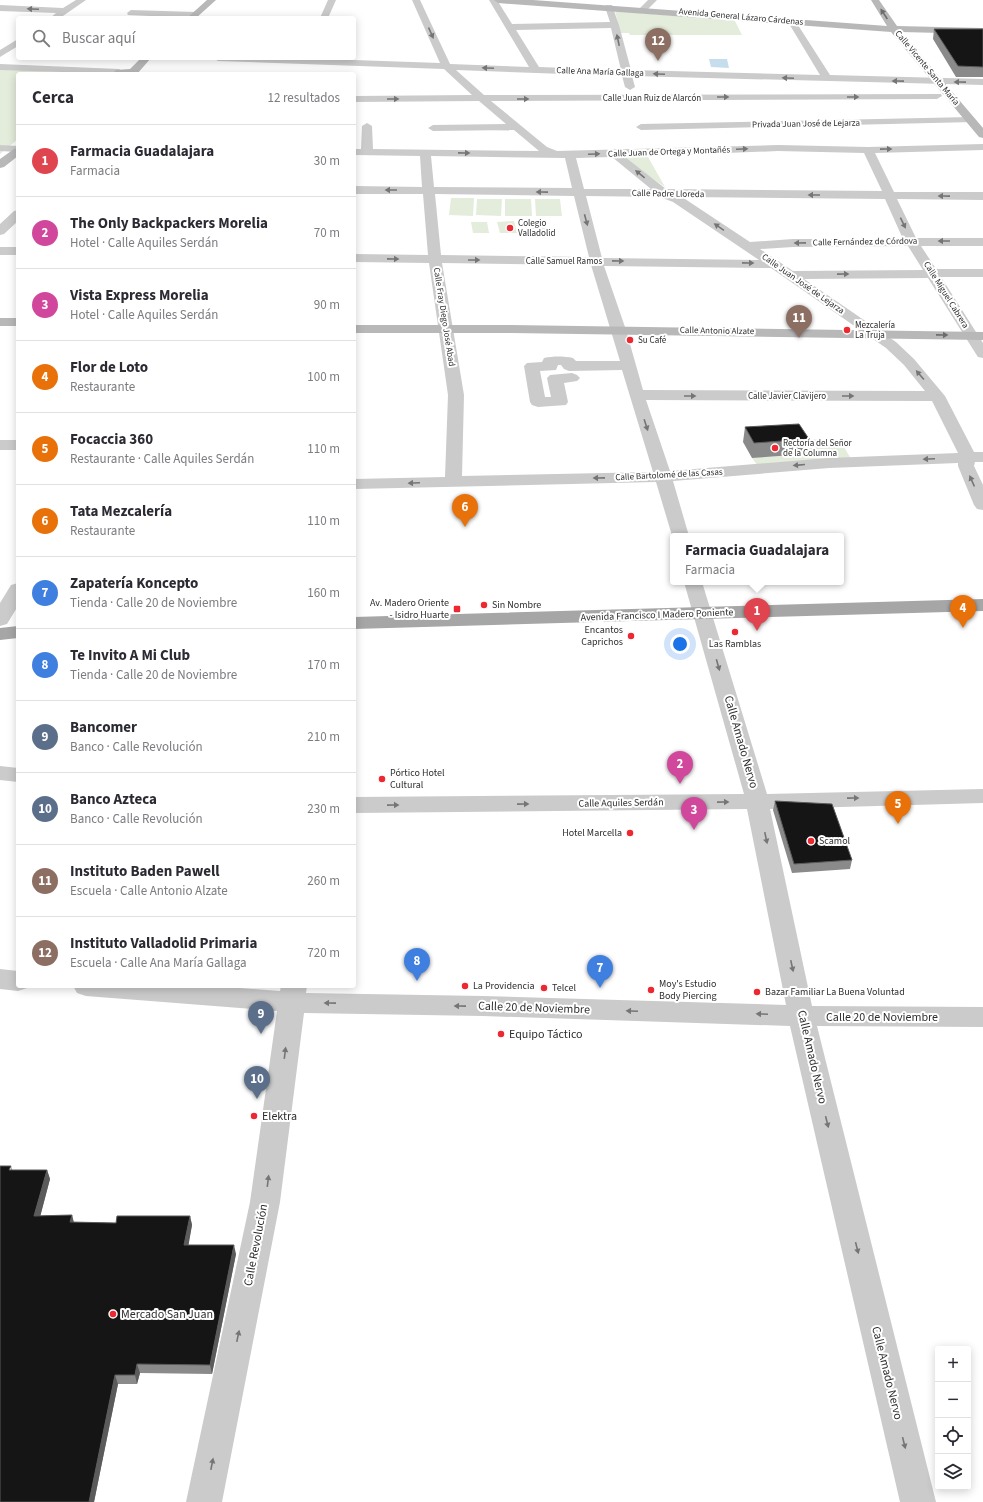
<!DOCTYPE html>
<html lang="es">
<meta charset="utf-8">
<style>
:root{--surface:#fff;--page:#f2f2f3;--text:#2b2b33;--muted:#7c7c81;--line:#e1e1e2;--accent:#ec2932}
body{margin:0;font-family:"Source Sans 3",sans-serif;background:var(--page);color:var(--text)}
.controls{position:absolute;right:12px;bottom:12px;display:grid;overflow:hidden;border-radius:4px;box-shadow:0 2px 10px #0003}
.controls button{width:36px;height:36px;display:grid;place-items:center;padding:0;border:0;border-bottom:1px solid var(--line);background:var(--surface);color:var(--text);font:20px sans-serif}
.you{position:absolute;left:680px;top:644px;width:14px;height:14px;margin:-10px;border:3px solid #fff;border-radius:50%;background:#1a73e8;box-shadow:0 0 0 6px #1a73e833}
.badge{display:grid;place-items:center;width:26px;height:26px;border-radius:50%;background:var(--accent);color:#fff;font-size:13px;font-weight:700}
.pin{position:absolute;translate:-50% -33px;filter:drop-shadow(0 1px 2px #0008)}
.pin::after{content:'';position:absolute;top:21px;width:14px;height:12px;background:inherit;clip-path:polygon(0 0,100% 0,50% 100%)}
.popup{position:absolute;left:670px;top:533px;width:174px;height:52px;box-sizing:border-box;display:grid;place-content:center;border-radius:4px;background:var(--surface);filter:drop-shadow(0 1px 3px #0005);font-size:13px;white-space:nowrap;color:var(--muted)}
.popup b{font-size:15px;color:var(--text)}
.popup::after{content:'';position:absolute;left:50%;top:100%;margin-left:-8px;border:8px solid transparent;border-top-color:var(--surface)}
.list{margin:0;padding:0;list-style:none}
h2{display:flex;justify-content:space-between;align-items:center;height:52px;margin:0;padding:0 16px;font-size:17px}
h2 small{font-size:13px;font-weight:400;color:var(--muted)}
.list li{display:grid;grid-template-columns:26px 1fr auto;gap:12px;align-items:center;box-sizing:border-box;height:72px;padding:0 16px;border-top:1px solid var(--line)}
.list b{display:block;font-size:15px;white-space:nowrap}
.list p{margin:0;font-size:13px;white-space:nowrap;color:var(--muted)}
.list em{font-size:13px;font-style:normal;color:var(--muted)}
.icon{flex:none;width:22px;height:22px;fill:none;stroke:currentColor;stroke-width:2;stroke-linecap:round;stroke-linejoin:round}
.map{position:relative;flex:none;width:983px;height:1502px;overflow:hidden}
.search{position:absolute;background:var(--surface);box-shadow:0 2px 10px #0003;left:16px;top:16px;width:340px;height:44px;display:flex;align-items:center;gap:10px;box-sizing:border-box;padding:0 14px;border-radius:4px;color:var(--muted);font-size:15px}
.panel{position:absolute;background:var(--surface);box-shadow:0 2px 10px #0003;left:16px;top:72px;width:340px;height:916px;border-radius:4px}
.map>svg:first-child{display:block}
.green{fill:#e4ecdb}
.water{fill:#c6dded}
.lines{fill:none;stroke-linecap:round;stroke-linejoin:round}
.street{fill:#cbcbcb;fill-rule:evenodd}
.secondary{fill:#b8b8b8;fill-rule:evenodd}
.primary{fill:#a6a6a6;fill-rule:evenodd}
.wall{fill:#8a8a8a}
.shaded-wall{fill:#5b5b5b}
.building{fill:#151515;stroke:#5b5b5b}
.oneway{fill:#757575}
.oneway2{fill:#6c6c6c}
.poi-dot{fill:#ec2932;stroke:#fff;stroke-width:1.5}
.labels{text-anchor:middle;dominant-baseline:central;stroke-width:4;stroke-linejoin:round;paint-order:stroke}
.far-street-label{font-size:9px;fill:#2e2e2e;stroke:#fff}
.far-poi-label{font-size:9px;fill:#2e2e2e;stroke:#fff;text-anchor:start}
.poi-label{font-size:10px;fill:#2e2e2e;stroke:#fff;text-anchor:start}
.street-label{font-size:10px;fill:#2e2e2e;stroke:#fff}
.near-street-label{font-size:12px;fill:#2e2e2e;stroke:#fff}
.near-poi-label{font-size:12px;fill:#2e2e2e;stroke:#fff;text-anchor:start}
</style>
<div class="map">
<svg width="983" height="1502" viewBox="0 0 983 1502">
<rect width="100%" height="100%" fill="#fff"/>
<path class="green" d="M 615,11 L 735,21 L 742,35 L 630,35 L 629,33 L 621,33 Z
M 0,69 L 107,74 L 18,74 L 18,139 L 0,154 Z
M 644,156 L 648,157 L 665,187 L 622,158 Z
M 451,198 L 474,198 L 473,216 L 449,215 Z
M 477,199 L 502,199 L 501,216 L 476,215 Z
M 505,199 L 531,199 L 532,216 L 505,216 Z
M 535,199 L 560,199 L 562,216 L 536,216 Z
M 514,221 L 517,233 L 500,233 L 497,222 Z
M 527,221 L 543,221 L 546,233 L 530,233 Z
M 471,222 L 487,222 L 489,233 L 473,233 Z
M 797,439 L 840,440 L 851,459 L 757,465 L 752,458 L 807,454 Z"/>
<path class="water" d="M 709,59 L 727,59 L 729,68 L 711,67 Z"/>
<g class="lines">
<path class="street" d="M 76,0 L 86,0 L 60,18 L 50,18 L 56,13 L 0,11 L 0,5 L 63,8 Z
M 328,0 L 336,0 L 328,18 L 320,18 Z
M 412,0 L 420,0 L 450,64 L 529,67 L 489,0 L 497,0 L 512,24 L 610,22 L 605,7 L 606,5 L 612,5 L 619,25 L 631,70 L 820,75 L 788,22 L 792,19 L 796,22 L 830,75 L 983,79 L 983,85 L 632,76 L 635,87 L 630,90 L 625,87 L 622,76 L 456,70 L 484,95 L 941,94 L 942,96 L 937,99 L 491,101 L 547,147 L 557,151 L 778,145 L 868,147 L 983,144 L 983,150 L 875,153 L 894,192 L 983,192 L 983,200 L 897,199 L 916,238 L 983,238 L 983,246 L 921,246 L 936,269 L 983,269 L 983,277 L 941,277 L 983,343 L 983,358 L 978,357 L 976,354 L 928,278 L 804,279 L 896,342 L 914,359 L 945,396 L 974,452 L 983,452 L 983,462 L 975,462 L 974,466 L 983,485 L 983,510 L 977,509 L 974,505 L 958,466 L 958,463 L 829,468 L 673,481 L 689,536 L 673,536 L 673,539 L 656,482 L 354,489 L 354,479 L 445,477 L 448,395 L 429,263 L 354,262 L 354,254 L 428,255 L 423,194 L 354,194 L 354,186 L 422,187 L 420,156 L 354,155 L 354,149 L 361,149 L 362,126 L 367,123 L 372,126 L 373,149 L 539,151 L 514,130 L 433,131 L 428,128 L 433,125 L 506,124 L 479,101 L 354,102 L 354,96 L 472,95 L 444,69 L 218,61 L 213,58 L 296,58 L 440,63 ZM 611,28 L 621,70 L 539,67 L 516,30 ZM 778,151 L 864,153 L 882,191 L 666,189 L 625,157 ZM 431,156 L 565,158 L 572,188 L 434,187 ZM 612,157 L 651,189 L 584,189 L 576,158 ZM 435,194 L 574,196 L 589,257 L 441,255 ZM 586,196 L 660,197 L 673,202 L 759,260 L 602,258 ZM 682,197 L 885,199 L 903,239 L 793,239 L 750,242 ZM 908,246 L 923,270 L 793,271 L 760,249 L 793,247 ZM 442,263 L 591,265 L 620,361 L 576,361 L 573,358 C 564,356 553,356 544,358 L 542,362 L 527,363 L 524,366 L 530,402 L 532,405 L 538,407 L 566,405 L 568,402 L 564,383 L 577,381 L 580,378 L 577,375 L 572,373 L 550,375 L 547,378 L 551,397 L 545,397 L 540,371 L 556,370 L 558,365 L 561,365 L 564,369 L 569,371 L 622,370 L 653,472 L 462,476 L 464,395 ZM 604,266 L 771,268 L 886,348 L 904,365 L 925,391 L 643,390 L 626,330 ZM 646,400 L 932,401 L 958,453 L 829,458 L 670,471 Z
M 648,0 L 657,0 L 645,12 L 639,12 L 638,10 Z
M 131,10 L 195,12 L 199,15 L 195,18 L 128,15 L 127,13 Z
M 18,39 L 18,46 L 0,57 L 0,50 Z
M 0,64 L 119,69 L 124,72 L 123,74 L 0,70 Z
M 970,117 L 975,120 L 974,122 L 641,130 L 636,127 L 641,124 Z
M 0,145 L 18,146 L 18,152 L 0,151 Z
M 18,210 L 18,221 L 4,234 L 0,235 L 0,224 L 14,211 Z
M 0,247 L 18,247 L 18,255 L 0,255 Z
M 0,440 L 18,440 L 18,450 L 0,450 Z
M 684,582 L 702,582 L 767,794 L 983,789 L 983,803 L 770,809 L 812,1006 L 983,1007 L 983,1027 L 817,1026 L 936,1502 L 900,1502 L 790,1026 L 483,1016 L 304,1013 L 280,1202 L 222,1502 L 186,1502 L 250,1202 L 277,1011 L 86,996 L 77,993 L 73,986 L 213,986 L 280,991 L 281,986 L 307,986 L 306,993 L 483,996 L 786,1005 L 747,809 L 354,813 L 354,797 L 744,794 Z
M 18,583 L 18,606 L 7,624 L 0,626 L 0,603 L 11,585 Z
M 0,766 L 18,768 L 18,782 L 0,780 Z
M 0,969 L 18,971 L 18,986 L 28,986 L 27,988 L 18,991 L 0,989 Z"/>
<path class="secondary" d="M 207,0 L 216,0 L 196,18 L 187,18 Z
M 494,0 L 533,0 L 887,26 L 871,0 L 879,0 L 897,26 L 983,28 L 983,34 L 901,32 L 983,128 L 983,138 L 979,137 L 891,32 L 498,3 Z
M 141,58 L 151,58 L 137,74 L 112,74 L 116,70 L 130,69 Z
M 18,148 L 18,156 L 4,167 L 0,168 L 0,159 L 14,149 Z
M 0,318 L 18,318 L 18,326 L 0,326 Z
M 354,325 L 511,325 L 983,332 L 983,340 L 511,333 L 354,333 Z"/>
<path class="primary" d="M 983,599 L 983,611 L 354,629 L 354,617 Z
M 18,626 L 18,638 L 0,640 L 0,628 Z"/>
</g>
<path class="wall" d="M 934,29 L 983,29 L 983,77 L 956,77 L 933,39 Z
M 745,427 L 809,439 L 807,454 L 752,458 L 743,442 Z
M 775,801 L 852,860 L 850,869 L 792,873 L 773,810 Z
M 11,1166 L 12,1170 L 47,1170 L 50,1179 L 40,1216 L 72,1215 L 74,1222 L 116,1223 L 190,1216 L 192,1225 L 188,1245 L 236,1254 L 212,1374 L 140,1373 L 137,1384 L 118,1384 L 94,1502 L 0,1502 Z"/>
<path class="shaded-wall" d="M 47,1170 L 50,1179 L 38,1225 L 34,1216 Z
M 72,1215 L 74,1225 L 70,1222 Z
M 190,1216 L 192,1225 L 187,1254 L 184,1245 Z
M 234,1245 L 236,1254 L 212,1374 L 210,1365 Z
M 137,1364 L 140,1373 L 137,1384 L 135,1375 Z
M 115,1375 L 118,1384 L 94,1502 L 89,1502 Z"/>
<path class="building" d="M 934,29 L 983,29 L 983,67 L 958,66 Z
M 799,424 L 809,439 L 754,443 L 745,427 Z
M 775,801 L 832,804 L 852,860 L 794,864 Z
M 0,1166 L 11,1166 L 9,1170 L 47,1170 L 34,1216 L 72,1215 L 70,1222 L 116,1223 L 117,1216 L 190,1216 L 184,1245 L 234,1245 L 210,1365 L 137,1364 L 135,1375 L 115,1375 L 89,1502 L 0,1502 Z"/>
<defs><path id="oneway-solid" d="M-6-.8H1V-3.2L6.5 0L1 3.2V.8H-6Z"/></defs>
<g class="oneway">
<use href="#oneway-solid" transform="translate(33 9) rotate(-177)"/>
<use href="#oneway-solid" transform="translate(431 33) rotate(66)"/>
<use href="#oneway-solid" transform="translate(618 40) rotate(-102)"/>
<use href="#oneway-solid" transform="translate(488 68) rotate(-178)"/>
<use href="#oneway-solid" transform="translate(659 74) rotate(-178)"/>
<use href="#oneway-solid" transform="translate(788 78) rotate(-178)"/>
<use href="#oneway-solid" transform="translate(898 81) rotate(-179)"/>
<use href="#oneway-solid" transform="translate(960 82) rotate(-179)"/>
<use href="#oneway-solid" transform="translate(723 97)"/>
<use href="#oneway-solid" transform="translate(853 97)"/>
<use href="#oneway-solid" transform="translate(393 99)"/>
<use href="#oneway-solid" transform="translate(523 99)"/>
<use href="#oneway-solid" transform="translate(742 149) rotate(-2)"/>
<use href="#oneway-solid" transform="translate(886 149) rotate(-1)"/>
<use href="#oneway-solid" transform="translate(464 153) rotate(1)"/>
<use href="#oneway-solid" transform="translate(594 154) rotate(-2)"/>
<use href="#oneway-solid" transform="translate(640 174) rotate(-141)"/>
<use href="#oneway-solid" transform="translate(391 190) rotate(-180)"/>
<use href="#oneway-solid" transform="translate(542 192) rotate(-179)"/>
<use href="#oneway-solid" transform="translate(814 195) rotate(-180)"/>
<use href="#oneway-solid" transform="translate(944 196) rotate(-179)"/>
<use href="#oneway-solid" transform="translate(586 220) rotate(75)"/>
<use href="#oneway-solid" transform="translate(903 223) rotate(64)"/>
<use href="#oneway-solid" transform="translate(719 227) rotate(-146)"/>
<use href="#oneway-solid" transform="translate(944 241) rotate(-180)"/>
<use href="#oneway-solid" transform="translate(800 243) rotate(179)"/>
<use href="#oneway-solid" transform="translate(393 259) rotate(1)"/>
<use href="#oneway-solid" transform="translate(474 260)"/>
<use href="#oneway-solid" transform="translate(618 261) rotate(1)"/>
<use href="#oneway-solid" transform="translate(748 263) rotate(1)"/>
<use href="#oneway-solid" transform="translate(843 274) rotate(-1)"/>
<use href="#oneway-solid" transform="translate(920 375) rotate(-131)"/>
<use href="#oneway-solid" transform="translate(690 396)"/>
<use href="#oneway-solid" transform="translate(848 396)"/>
<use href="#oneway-solid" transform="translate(646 425) rotate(72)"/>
<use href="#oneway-solid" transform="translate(929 459) rotate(178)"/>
<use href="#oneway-solid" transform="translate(799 465) rotate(175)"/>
<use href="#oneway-solid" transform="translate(599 478) rotate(179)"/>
<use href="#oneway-solid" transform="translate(972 481) rotate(-114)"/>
<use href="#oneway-solid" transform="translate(414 483) rotate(178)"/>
<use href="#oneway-solid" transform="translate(718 665) rotate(74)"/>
<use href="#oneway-solid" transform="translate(853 798) rotate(-1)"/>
<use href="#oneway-solid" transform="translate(723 802) rotate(-1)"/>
<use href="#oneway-solid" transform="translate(523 804) rotate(-1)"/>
<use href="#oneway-solid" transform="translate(393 805) rotate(-1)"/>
<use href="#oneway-solid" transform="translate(766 838) rotate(78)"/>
<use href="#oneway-solid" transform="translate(792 966) rotate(78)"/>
<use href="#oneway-solid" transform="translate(330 1003) rotate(-179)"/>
<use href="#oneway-solid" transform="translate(460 1006) rotate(-179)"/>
<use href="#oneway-solid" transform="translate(632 1011) rotate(-178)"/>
<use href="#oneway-solid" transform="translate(762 1014) rotate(-178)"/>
<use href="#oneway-solid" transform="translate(285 1053) rotate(-83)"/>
<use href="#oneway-solid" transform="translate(827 1122) rotate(76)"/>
<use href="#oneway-solid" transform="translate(268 1181) rotate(-83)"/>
<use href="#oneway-solid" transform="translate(857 1248) rotate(76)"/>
<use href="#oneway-solid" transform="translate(238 1336) rotate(-78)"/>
<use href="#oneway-solid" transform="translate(904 1443) rotate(76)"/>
<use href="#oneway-solid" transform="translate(212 1464) rotate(-79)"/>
</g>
<g class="oneway2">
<use href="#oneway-solid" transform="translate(884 14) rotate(-124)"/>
<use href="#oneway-solid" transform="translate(942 335) rotate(1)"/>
</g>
<g class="poi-dot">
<circle cx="510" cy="228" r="4"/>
<circle cx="847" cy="330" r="4"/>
<circle cx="630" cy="340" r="4"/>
<circle cx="775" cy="448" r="4"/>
<circle cx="484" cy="605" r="4"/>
<rect x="453" y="605" width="8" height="8" rx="2"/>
<circle cx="735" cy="632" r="4"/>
<circle cx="631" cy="636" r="4"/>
<circle cx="382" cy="779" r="4"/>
<circle cx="630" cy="833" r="4"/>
<circle cx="811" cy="841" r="4"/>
<circle cx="465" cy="986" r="4"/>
<circle cx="544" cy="988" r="4"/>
<circle cx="651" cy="990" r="4"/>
<circle cx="757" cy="992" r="4"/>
<circle cx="501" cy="1034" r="4"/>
<circle cx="254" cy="1116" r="4"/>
<circle cx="113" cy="1314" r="4"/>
</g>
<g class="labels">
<g class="far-street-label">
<text transform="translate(741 17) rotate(5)">Avenida General Lázaro Cárdenas</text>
<text transform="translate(927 68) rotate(50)">Calle Vicente Santa María</text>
<text transform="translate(600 72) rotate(2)">Calle Ana María Gallaga</text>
<text x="652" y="98">Calle Juan Ruiz de Alarcón</text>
<text transform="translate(806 124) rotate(-1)">Privada Juan José de Lejarza</text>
<text transform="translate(669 152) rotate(-2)">Calle Juan de Ortega y Montañés</text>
<text transform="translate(668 194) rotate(1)">Calle Padre Lloreda</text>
<text transform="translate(865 242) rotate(-1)">Calle Fernández de Córdova</text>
<text x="564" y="261">Calle Samuel Ramos</text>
<text transform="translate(803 284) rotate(35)">Calle Juan José de Lejarza</text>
<text transform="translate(946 295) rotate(58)">Calle Miguel Cabrera</text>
<text transform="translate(444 317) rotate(81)">Calle Fray Diego José Abad</text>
<text transform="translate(717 331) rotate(1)">Calle Antonio Alzate</text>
<text x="787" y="396">Calle Javier Clavijero</text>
<text transform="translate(669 475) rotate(-3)">Calle Bartolomé de las Casas</text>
</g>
<g class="far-poi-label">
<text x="518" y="223">Colegio<tspan x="518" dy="10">Valladolid</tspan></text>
<text x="855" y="325">Mezcalería<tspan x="855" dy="10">La Truja</tspan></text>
<text x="638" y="340">Su Café</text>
<text x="783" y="443">Rectoría del Señor<tspan x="783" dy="10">de la Columna</tspan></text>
</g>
<g class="poi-label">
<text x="449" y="603" text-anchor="end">Av. Madero Oriente<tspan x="449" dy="12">- Isidro Huarte</tspan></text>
<text x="492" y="605">Sin Nombre</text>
<text x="623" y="630" text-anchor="end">Encantos<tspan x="623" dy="12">Caprichos</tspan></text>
<text x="735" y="644" text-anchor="middle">Las Ramblas</text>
<text x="390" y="773">Pórtico Hotel<tspan x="390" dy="12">Cultural</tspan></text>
<text x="622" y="833" text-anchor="end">Hotel Marcella</text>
<text x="819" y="841">Scamol</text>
<text x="659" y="984">Moy's Estudio<tspan x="659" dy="12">Body Piercing</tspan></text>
<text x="473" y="986">La Providencia</text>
<text x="552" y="988">Telcel</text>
<text x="765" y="992">Bazar Familiar La Buena Voluntad</text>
</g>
<g class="street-label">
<text transform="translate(657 615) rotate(-2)">Avenida Francisco I Madero Poniente</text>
<text transform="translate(621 803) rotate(-1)">Calle Aquiles Serdán</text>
</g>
<g class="near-street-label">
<text transform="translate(741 742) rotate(74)">Calle Amado Nervo</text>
<text transform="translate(534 1008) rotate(2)">Calle 20 de Noviembre</text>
<text x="882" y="1017">Calle 20 de Noviembre</text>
<text transform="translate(812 1057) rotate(77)">Calle Amado Nervo</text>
<text transform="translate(256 1245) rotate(-79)">Calle Revolución</text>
<text transform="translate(887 1373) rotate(76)">Calle Amado Nervo</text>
</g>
<g class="near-poi-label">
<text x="509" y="1034">Equipo Táctico</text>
<text x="262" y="1116">Elektra</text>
<text x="121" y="1314">Mercado San Juan</text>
</g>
</g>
</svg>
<div class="controls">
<button>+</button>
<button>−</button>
<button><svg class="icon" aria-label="locate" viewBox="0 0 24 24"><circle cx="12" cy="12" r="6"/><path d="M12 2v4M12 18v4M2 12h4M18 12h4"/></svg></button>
<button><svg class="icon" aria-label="layers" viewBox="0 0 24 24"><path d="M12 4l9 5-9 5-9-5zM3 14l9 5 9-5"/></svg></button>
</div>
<div class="you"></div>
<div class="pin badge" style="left:757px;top:631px;background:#e0444e">1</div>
<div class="popup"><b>Farmacia Guadalajara</b>Farmacia</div>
<div class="pin badge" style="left:680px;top:784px;background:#d1479c">2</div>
<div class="pin badge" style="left:694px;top:830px;background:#d1479c">3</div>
<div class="pin badge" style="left:963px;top:628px;background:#e8710a">4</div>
<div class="pin badge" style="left:898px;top:824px;background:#e8710a">5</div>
<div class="pin badge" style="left:465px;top:527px;background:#e8710a">6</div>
<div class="pin badge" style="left:600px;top:988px;background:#3f7fe0">7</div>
<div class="pin badge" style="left:417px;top:981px;background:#3f7fe0">8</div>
<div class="pin badge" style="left:261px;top:1034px;background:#5c6f8a">9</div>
<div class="pin badge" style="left:257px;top:1099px;background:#5c6f8a">10</div>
<div class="pin badge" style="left:799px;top:338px;background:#8d6e63">11</div>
<div class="pin badge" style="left:658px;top:61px;background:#8d6e63">12</div>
<div class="search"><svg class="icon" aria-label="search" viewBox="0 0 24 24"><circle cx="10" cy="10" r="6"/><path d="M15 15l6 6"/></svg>Buscar aquí</div>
<section class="panel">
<h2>Cerca<small>12 resultados</small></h2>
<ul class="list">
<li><span class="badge" style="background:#e0444e">1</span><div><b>Farmacia Guadalajara</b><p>Farmacia</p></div><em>30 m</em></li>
<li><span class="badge" style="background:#d1479c">2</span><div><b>The Only Backpackers Morelia</b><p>Hotel · Calle Aquiles Serdán</p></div><em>70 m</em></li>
<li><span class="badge" style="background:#d1479c">3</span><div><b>Vista Express Morelia</b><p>Hotel · Calle Aquiles Serdán</p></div><em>90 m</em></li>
<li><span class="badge" style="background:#e8710a">4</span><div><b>Flor de Loto</b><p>Restaurante</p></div><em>100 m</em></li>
<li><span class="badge" style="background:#e8710a">5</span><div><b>Focaccia 360</b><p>Restaurante · Calle Aquiles Serdán</p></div><em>110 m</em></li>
<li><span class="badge" style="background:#e8710a">6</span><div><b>Tata Mezcalería</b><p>Restaurante</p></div><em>110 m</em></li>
<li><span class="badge" style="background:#3f7fe0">7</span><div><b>Zapatería Koncepto</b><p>Tienda · Calle 20 de Noviembre</p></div><em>160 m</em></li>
<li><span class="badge" style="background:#3f7fe0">8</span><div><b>Te Invito A Mi Club</b><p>Tienda · Calle 20 de Noviembre</p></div><em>170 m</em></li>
<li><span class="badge" style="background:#5c6f8a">9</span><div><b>Bancomer</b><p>Banco · Calle Revolución</p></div><em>210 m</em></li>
<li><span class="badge" style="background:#5c6f8a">10</span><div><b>Banco Azteca</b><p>Banco · Calle Revolución</p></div><em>230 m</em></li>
<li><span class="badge" style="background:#8d6e63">11</span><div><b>Instituto Baden Pawell</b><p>Escuela · Calle Antonio Alzate</p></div><em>260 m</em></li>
<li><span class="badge" style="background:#8d6e63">12</span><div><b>Instituto Valladolid Primaria</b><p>Escuela · Calle Ana María Gallaga</p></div><em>720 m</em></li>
</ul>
</section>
</div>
